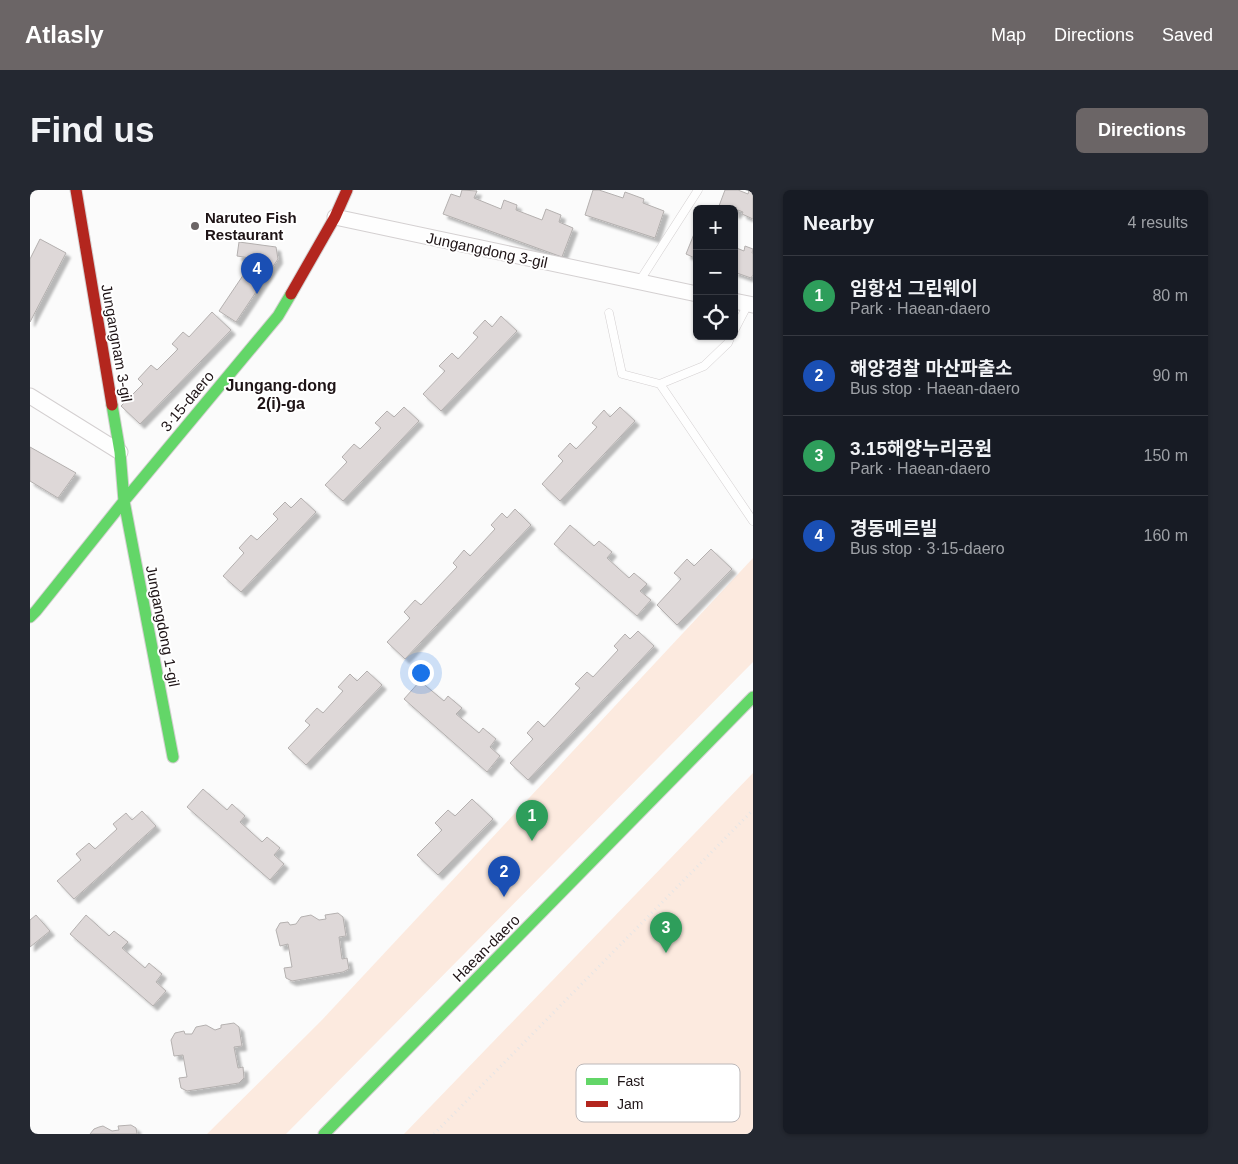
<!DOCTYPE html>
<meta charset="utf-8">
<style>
:root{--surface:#171b24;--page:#242831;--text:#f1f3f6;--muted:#9ea1a6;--line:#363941;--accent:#6b6566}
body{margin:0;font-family:Arial,"Noto Sans KR",sans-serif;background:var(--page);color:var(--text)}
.controls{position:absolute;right:15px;top:15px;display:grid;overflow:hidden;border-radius:8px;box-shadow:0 1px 4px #0004}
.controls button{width:45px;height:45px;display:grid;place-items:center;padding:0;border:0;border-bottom:1px solid var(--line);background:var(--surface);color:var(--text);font:25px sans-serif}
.you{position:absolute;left:390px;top:482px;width:18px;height:18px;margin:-12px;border:4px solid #fff;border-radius:50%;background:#1a73e8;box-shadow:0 0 0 8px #1a73e833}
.badge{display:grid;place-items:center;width:32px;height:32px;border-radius:50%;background:var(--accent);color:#fff;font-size:16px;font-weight:700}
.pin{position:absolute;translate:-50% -41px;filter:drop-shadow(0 1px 2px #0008)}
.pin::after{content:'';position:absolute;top:26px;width:18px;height:15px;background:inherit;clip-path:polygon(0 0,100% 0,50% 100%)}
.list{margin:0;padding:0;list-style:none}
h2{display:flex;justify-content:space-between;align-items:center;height:65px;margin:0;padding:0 20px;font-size:21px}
h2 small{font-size:16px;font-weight:400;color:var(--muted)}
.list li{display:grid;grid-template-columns:32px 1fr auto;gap:15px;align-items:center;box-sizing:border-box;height:80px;padding:0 20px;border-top:1px solid var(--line)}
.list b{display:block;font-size:19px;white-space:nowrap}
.list p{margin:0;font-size:16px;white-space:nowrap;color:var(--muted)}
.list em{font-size:16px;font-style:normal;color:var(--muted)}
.icon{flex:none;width:28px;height:28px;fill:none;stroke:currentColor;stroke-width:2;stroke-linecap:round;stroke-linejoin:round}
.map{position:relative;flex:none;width:723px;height:944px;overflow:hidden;border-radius:8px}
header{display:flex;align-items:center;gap:30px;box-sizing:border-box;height:70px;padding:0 25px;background:var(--accent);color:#fff}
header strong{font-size:24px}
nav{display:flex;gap:28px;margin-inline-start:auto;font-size:18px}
.intro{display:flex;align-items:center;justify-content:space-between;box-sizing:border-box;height:120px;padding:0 30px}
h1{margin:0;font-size:35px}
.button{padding:12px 22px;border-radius:8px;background:var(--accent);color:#fff;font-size:18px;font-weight:700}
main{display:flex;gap:30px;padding:0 30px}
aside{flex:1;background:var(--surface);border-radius:8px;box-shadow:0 1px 4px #0004}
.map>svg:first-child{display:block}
.green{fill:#fceadf}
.building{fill:#ded8d8;stroke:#b4b0af;filter:url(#shadow)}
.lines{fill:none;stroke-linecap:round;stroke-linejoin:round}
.lane-casing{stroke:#d4d0d1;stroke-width:9}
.street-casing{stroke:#d4d0d1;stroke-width:17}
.fast-casing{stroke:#d4d0d1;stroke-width:13}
.jam-casing{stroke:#d4d0d1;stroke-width:13}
.path{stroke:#e6e5e5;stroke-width:3;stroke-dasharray:1 4;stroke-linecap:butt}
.lane{stroke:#fefefe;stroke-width:8}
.street{stroke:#fefefe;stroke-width:15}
.fast{stroke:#63d668;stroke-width:11}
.jam{stroke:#b3261e;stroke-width:11}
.poi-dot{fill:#6b6566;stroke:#fff;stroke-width:2}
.labels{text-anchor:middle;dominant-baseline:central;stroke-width:4;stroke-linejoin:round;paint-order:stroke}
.poi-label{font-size:15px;font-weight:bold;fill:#1e1416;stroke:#fff;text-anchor:start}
.street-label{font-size:15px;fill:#1e1416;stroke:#fff}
.neighbourhood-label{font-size:16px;font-weight:bold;fill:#1e1416;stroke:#fff}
.key{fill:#fff;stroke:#bcb8b9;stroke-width:1}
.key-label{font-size:14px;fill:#1e1416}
</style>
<header>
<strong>Atlasly</strong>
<nav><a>Map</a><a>Directions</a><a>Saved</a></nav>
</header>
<div class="intro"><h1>Find us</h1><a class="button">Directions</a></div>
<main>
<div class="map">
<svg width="723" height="944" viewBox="0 0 723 944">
<defs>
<filter id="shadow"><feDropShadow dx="4.5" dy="4.5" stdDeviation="1" flood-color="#0004"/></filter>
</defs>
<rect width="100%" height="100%" fill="#fbfbfb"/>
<path class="green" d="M 723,368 L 723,472 L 256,944 L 177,944 L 291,831 Z
M 723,583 L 723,944 L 374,944 Z"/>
<path class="building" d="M 432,0 L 447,1 L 444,8 L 471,19 L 474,10 L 487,15 L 486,20 L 512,30 L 516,19 L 531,25 L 529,32 L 543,38 L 532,67 L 413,24 L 421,4 L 430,7 Z
M 563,0 L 569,0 L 593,8 L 595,2 L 614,9 L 613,13 L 634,21 L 625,48 L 555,25 Z
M 695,0 L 708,0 L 718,4 L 719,0 L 723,2 L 723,29 L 712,24 L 713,22 L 708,20 L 706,24 L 704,23 L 704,19 L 694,19 L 689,16 Z
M 664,44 L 667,45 L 667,69 L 656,64 Z
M 10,49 L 36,63 L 0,132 L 0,69 Z
M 209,52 L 246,57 L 248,69 L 206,132 L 189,121 L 220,75 L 220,68 L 207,66 Z
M 715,56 L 723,59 L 722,63 L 723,63 L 723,85 L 721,88 L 704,82 L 704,57 L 714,61 Z
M 182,122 L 201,140 L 110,234 L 91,216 L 113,194 L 108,189 L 121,175 L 127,180 L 148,159 L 142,154 L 153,142 L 159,147 Z
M 471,126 L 487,141 L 411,221 L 393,204 L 415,181 L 409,176 L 422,163 L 428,169 L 448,147 L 443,143 L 455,130 L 462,137 Z
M 374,217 L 389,231 L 313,311 L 295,295 L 317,272 L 312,267 L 324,254 L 330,259 L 351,238 L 345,233 L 357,221 L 364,227 Z
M 590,217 L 605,231 L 530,311 L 512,294 L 533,271 L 528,266 L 540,253 L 546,259 L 567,237 L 562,233 L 574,220 L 580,227 Z
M 0,257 L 46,283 L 28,308 L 0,291 Z
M 271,308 L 286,322 L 211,402 L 193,386 L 214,363 L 209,358 L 221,345 L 227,350 L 248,329 L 243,324 L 255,312 L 261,318 Z
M 485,319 L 501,335 L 375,469 L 357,452 L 380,428 L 374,422 L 385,410 L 391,415 L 427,377 L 423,373 L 434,360 L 440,366 L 465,339 L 461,335 L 472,323 L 477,328 Z
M 540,335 L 564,356 L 569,351 L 582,362 L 577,368 L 599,388 L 604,383 L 617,394 L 610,401 L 621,410 L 607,426 L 524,354 Z
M 681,359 L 702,379 L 647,435 L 627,415 L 651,389 L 644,383 L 657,369 L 664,376 Z
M 608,441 L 624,456 L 498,590 L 480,573 L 503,549 L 497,543 L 508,531 L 514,537 L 550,498 L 545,494 L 557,482 L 563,487 L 588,460 L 584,456 L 595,444 L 600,449 Z
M 337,481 L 352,495 L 276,575 L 258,558 L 280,535 L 275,531 L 287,518 L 293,523 L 313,501 L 308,497 L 320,484 L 327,491 Z
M 390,491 L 414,511 L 418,506 L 432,518 L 426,524 L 449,543 L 453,538 L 466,549 L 460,557 L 470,566 L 457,582 L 374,509 Z
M 173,599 L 197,620 L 202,614 L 215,626 L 210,632 L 232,652 L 237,647 L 250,658 L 244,665 L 254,674 L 240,690 L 157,617 Z
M 442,609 L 463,629 L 408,685 L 387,665 L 412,640 L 405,633 L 418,620 L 425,626 Z
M 112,621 L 126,636 L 44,709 L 27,691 L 51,670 L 46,664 L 59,653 L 65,659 L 87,639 L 83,634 L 96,623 L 102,630 Z
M 308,723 L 313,727 L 316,746 L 309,747 L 312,769 L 317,768 L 319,779 L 313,782 L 262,791 L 256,788 L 254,778 L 262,777 L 258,754 L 250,756 L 246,740 L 250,733 L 258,732 L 260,735 L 266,734 L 271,727 L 281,725 L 289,730 L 296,729 L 295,725 Z
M 6,725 L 20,741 L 0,757 L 0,730 Z
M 56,725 L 79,746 L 84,741 L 98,752 L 92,758 L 115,778 L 119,773 L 132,784 L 126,792 L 136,801 L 123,816 L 40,744 Z
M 204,833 L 209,837 L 212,856 L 204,857 L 208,878 L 213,877 L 214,888 L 209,893 L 157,901 L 151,898 L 149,888 L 157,887 L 153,865 L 144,866 L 141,850 L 145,843 L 154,841 L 155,844 L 162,844 L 166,837 L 176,835 L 185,840 L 191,838 L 191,835 Z
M 101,935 L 106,938 L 107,944 L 60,944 L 64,939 L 69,937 L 73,936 L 82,941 L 89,940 L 88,936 Z"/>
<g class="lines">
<defs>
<path id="lane" d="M 609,92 L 668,0
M 579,123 L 592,184 L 630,194 L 674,176 L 698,153 L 701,146
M 704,141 L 718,114
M 630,194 L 723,331"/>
<path id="street" d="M 305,27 L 667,104
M 704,111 L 723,115
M 0,206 L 90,262"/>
<path id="fast" d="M 82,215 L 90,262 L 94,311 L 143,567
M 0,427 L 6,421 L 94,311 L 248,126 L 261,104
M 294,944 L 723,507"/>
<path id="jam" d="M 46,0 L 82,215
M 261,104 L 305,27 L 317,0"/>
</defs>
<use href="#lane" class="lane-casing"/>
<use href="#street" class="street-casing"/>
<use href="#fast" class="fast-casing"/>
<use href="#jam" class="jam-casing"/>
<path class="path" d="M 404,944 L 723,620"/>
<use href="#lane" class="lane"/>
<use href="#street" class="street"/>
<use href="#fast" class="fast"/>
<use href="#jam" class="jam"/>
</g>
<circle class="poi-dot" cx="165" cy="36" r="5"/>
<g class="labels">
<g class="poi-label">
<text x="175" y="27">Naruteo Fish<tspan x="175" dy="17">Restaurant</tspan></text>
</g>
<g class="street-label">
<text transform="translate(457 60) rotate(12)">Jungangdong 3-gil</text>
<text transform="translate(87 153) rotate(80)">Jungangnam 3-gil</text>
<text transform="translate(157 211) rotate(-50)">3·15-daero</text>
<text transform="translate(133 436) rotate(79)">Jungangdong 1-gil</text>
<text transform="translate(456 758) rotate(-45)">Haean-daero</text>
</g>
<g class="neighbourhood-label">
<text x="251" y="195">Jungang-dong<tspan x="251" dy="18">2(i)-ga</tspan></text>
</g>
</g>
<rect x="546" y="874" width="164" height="58" rx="8" class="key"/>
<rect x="556" y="888" width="22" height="7" fill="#63d668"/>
<rect x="556" y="911" width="22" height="6" fill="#b3261e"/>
<g class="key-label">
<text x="587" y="896">Fast</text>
<text x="587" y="919">Jam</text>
</g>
</svg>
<div class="controls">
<button>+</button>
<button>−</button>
<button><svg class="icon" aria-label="locate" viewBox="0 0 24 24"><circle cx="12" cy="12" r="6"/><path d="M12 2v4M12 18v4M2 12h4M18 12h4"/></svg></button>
</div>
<div class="you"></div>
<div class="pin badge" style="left:502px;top:651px;background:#2e9e5b">1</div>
<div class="pin badge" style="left:474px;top:707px;background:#1a4fb4">2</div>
<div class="pin badge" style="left:636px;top:763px;background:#2e9e5b">3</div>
<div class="pin badge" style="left:227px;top:104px;background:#1a4fb4">4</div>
</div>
<aside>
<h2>Nearby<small>4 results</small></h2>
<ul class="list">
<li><span class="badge" style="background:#2e9e5b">1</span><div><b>임항선 그린웨이</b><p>Park · Haean-daero</p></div><em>80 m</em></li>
<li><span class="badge" style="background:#1a4fb4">2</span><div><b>해양경찰 마산파출소</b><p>Bus stop · Haean-daero</p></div><em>90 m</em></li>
<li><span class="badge" style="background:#2e9e5b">3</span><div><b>3.15해양누리공원</b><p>Park · Haean-daero</p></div><em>150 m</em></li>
<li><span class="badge" style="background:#1a4fb4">4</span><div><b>경동메르빌</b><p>Bus stop · 3·15-daero</p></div><em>160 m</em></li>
</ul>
</aside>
</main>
